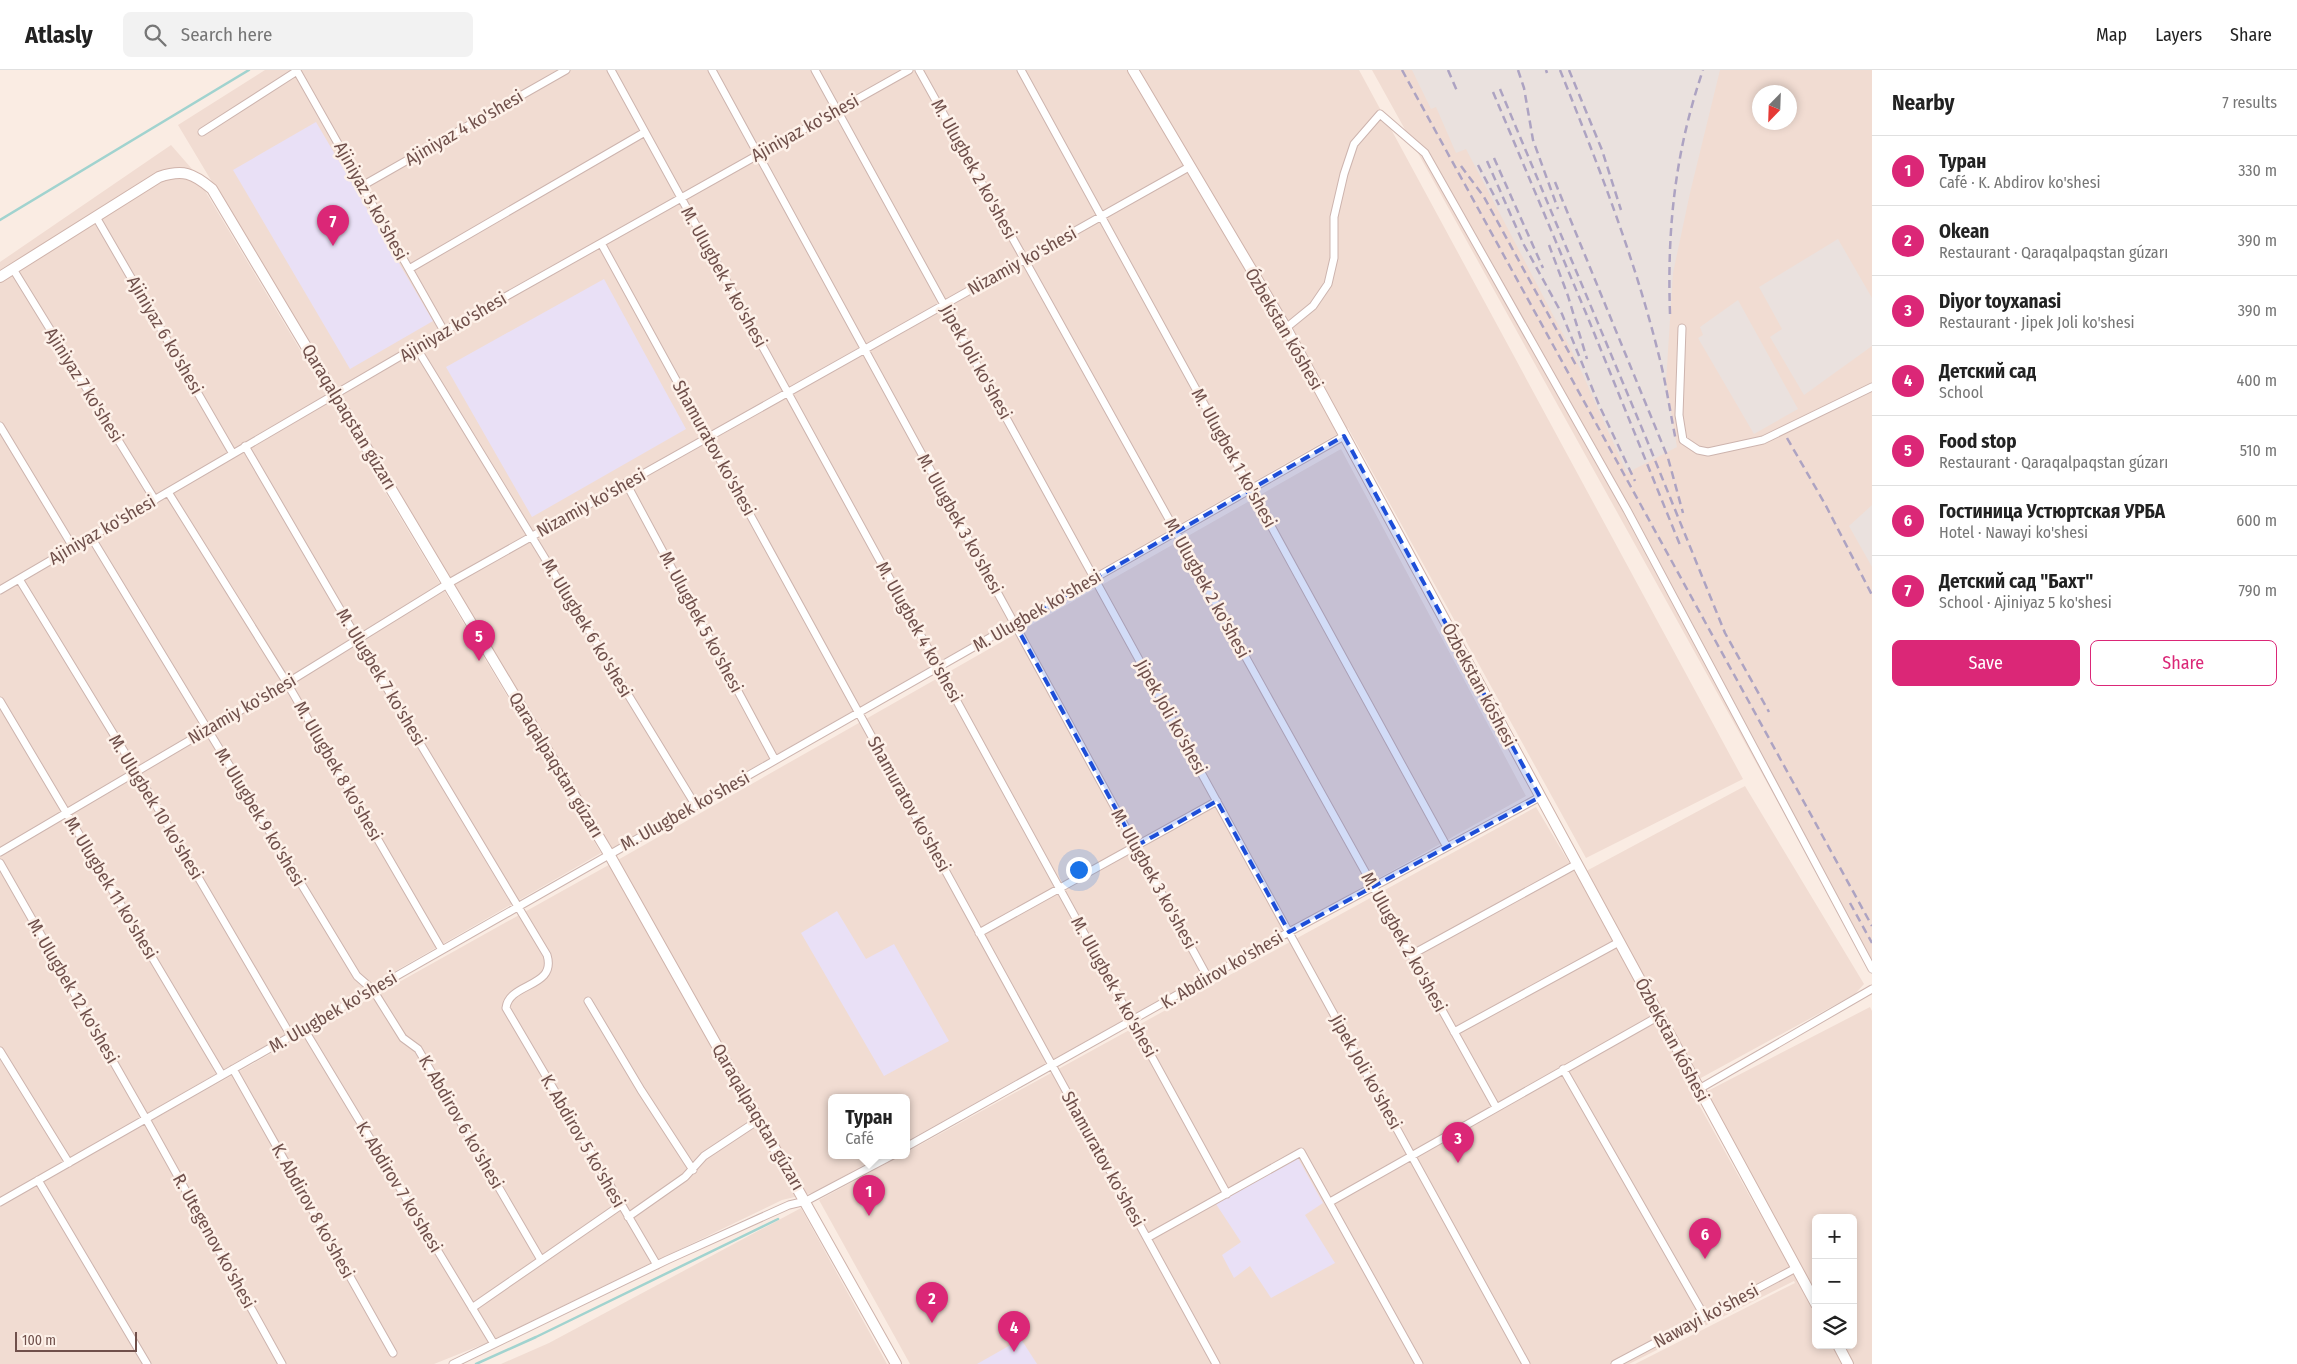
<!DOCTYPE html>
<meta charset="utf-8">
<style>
:root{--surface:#fff;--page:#f2f2f2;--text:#222;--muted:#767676;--line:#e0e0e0;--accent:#db2777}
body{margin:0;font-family:"Fira Sans Condensed",sans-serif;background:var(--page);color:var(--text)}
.controls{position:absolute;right:15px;bottom:15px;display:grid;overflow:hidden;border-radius:8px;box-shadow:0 2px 8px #0003}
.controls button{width:45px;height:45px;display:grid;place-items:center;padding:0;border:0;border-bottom:1px solid var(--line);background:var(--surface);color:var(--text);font:25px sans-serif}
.compass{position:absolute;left:1752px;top:15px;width:45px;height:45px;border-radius:50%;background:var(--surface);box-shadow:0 2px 8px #0003;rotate:203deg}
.scale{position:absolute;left:15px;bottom:12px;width:122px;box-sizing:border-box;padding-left:5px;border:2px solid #70504b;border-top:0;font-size:14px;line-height:18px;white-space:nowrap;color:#70504b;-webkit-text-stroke:4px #fdf1e9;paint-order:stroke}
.you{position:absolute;left:1078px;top:799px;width:18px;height:18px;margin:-12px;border:4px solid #fff;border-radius:50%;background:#1a73e8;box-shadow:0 0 0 8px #1a73e833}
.badge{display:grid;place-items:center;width:32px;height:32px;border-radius:50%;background:var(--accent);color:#fff;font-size:16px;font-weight:700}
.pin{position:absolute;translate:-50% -41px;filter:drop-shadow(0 1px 2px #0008)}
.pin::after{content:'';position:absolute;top:26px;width:18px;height:15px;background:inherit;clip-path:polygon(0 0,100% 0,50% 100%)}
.popup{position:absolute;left:828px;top:1024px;width:82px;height:65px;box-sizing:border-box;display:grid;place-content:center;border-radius:8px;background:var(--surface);filter:drop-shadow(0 1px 4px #0005);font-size:16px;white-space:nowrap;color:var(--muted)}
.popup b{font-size:19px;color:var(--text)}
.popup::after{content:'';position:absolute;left:50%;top:100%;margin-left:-10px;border:10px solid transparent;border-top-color:var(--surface)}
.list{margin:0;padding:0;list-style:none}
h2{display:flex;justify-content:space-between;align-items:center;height:65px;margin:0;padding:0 20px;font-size:21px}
h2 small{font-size:16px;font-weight:400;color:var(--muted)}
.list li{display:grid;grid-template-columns:32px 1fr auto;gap:15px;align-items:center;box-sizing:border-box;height:70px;padding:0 20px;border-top:1px solid var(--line)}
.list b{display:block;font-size:19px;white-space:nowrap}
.list p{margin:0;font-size:16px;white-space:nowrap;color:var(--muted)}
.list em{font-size:16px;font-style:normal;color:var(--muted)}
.actions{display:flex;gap:10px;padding:15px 20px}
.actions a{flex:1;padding:11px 0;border:1px solid var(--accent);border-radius:8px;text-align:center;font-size:18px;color:var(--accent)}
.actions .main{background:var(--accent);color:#fff}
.icon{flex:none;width:28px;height:28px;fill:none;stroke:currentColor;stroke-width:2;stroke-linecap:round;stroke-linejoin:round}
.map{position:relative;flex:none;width:1872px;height:1294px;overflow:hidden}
header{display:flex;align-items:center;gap:30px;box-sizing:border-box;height:70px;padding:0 25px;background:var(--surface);border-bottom:1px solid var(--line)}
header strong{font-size:24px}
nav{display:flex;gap:28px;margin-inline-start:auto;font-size:18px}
.search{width:350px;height:45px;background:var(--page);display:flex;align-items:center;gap:12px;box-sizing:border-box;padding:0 18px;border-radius:8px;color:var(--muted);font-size:19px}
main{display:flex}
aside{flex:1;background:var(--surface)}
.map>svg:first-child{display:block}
.residential{fill:#f1dcd2;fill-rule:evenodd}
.industrial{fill:#eae1de}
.education{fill:#e9e0f6}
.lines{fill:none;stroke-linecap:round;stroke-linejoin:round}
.stream{stroke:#a1d3cf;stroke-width:2.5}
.street-casing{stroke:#cdb4ae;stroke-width:9}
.secondary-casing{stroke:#cfb3ab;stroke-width:12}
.street{stroke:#fff;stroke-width:7}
.secondary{stroke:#fff;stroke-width:10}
.rail{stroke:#ada3c2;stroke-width:2.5;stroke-dasharray:8 5;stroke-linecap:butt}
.marked{fill:#1d4ed8;fill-opacity:0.2;stroke:#1d4ed8;stroke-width:4;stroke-dasharray:10 6;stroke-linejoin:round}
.labels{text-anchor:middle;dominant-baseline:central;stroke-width:5;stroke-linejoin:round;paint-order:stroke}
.street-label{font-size:18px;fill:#70504b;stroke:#fdf1e9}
</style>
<header>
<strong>Atlasly</strong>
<div class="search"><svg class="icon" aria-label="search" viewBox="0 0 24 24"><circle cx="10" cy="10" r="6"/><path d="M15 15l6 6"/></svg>Search here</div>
<nav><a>Map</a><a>Layers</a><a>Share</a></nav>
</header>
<main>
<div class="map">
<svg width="1872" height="1294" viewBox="0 0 1872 1294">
<rect width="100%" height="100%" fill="#faece3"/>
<path class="residential" d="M 265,0 L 1359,0 L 1743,709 L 1586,788 L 1348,358 L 611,779 L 178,55 Z
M 1372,0 L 1872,0 L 1872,902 ZM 1760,22 L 1790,22 L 1790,52 L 1760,52 Z
M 171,75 L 192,99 L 601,783 L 0,1128 L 0,192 Z
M 1341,379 L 1526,726 L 907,1071 L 906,1027 L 832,1027 L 832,1085 L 881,1085 L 816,1122 L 782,1130 L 484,1274 L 434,1294 L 0,1294 L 0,1135 L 623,787 Z
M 1745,716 L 1864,914 L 1855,924 L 1688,1015 L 1763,1150 L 1698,1026 L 1870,937 L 1872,941 L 1872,1294 L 1635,1294 L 1795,1213 L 1794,1211 L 1629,1294 L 910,1294 L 819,1130 L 902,1085 L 906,1085 L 907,1082 L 1536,737 L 1577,806 ZM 1816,1148 L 1853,1148 L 1853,1275 L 1816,1275 Z
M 801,1138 L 887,1294 L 501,1294 L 549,1273 Z"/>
<path class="industrial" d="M 1412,0 L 1720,0 L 1690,123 L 1673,203 L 1666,312 L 1677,377 L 1627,403 L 1574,285 L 1466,79 L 1456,83 L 1436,37 L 1431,39 Z
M 1838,169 L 1872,228 L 1872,276 L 1804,325 L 1770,267 L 1782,259 L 1759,217 Z
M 1738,230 L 1798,339 L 1754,364 L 1698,268 L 1703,265 L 1700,257 Z
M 1872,435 L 1872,497 L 1849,456 Z"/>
<path class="education" d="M 316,52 L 433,251 L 350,299 L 233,100 Z
M 604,209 L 686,359 L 532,447 L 446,297 Z
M 837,841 L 866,889 L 894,874 L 949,971 L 884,1006 L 801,863 Z
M 1298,1088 L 1323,1133 L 1305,1145 L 1335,1193 L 1271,1228 L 1250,1196 L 1234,1208 L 1222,1185 L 1241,1172 L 1216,1134 Z
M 1021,1269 L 1037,1294 L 977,1294 Z"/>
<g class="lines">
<path class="stream" d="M 0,150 L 249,0
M 476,1294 L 536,1267 L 778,1149"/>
<defs>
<path id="street" d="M 611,0 L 1227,1124
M 712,0 L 1208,908
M 815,0 L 1526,1294
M 919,0 L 1496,1037
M 1021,0 L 1447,777
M 202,62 L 297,1 L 444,261
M 362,116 L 566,0
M 96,147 L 233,384
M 601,173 L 1216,1294
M 13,199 L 155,430
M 409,199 L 645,62
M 1286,258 L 1313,236 L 1328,214 L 1334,188 L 1334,147 L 1344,104 L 1354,74 L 1380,44 L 1425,83 L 1627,440 L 1872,899
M 1682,258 L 1679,345 L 1683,370 L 1698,380 L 1708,382 L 1763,370 L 1872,317
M 416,277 L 696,736
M 0,356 L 73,477
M 245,376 L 358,570 L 547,885 C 557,918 509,912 506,938 L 657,1195
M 626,413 L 775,690
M 168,422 L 287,613 L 442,880
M 91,467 L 357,906 L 373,920 L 403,968 L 418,979 L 541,1190
M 19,509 L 136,701 L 291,966
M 0,520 L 416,277 L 909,0
M 0,631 L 222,1005
M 0,782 L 287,613 L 449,513 L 1189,97
M 0,793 L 146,1049 L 282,1294
M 979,863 L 1217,731
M 1411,885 L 1577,794
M 588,931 L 641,1020 L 693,1100
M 304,959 L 494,1274
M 1454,962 L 1619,872
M 0,981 L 69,1093
M 233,999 L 393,1283
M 1563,999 L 1705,1247
M 1699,1019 L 1872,919
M 906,1077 L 1289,862 L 1540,727
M 38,1110 L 147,1294
M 0,1132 L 1344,366
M 1330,1132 L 1659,946
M 628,1147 L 685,1107 L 704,1086 L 760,1049
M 1147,1168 L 1301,1082 L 1419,1294
M 472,1238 L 621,1135
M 453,1294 L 667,1190 L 789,1135 L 806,1131 L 893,1085
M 1615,1294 L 1796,1198"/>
<path id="secondary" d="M 1133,0 L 1286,258 L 1816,1234
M 0,207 L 159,107 C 183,99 193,103 212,119 L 609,784 L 896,1294
M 1838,1275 L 1848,1294"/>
</defs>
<use href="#street" class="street-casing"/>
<use href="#secondary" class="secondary-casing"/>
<use href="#street" class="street"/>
<use href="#secondary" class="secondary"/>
<path class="rail" d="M 1402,0 L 1872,856
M 1448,0 L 1457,21
M 1518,0 L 1524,18 L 1533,70 L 1558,139
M 1546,0 L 1547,3
M 1560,0 C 1597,92 1634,186 1658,282 C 1666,312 1670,342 1676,371
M 1569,0 L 1602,80 L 1621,140
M 1500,19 L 1646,368 L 1725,563 L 1769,642
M 1493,22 L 1588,248 L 1680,475
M 1494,88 L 1543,198
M 1487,91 L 1524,175 L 1562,244 L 1599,335 L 1635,411
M 1478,95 L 1499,135
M 1461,96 L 1484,127 L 1577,297
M 1555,112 L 1668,388 L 1683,443
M 1549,175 L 1568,226 L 1587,289
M 1670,244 C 1667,158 1675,82 1703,0
M 1787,368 L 1825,434 L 1872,525
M 1850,833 L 1872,873"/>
</g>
<path class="marked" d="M 1344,366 L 1540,727 L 1289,862 L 1217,731 L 1136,776 L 1015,554 Z"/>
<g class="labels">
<g class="street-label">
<text transform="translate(464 58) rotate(-30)">Ajiniyaz 4 ko'shesi</text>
<text transform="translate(805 58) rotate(-29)">Ajiniyaz ko'shesi</text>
<text transform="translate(974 99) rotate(61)">M. Ulugbek 2 ko'shesi</text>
<text transform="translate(371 131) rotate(61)">Ajiniyaz 5 ko'shesi</text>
<text transform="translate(1022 191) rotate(-29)">Nizamiy ko'shesi</text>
<text transform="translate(724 207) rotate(61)">M. Ulugbek 4 ko'shesi</text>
<text transform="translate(453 257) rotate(-30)">Ajiniyaz ko'shesi</text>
<text transform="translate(1284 259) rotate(60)">Ózbekstan kóshesi</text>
<text transform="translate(165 265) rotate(60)">Ajiniyaz 6 ko'shesi</text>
<text transform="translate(976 292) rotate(61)">Jipek Joli ko'shesi</text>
<text transform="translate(84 315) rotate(58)">Ajiniyaz 7 ko'shesi</text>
<text transform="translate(349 347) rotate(59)">Qaraqalpaqstan gúzarı</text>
<text transform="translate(714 378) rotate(61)">Shamuratov ko'shesi</text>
<text transform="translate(1234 388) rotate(61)">M. Ulugbek 1 ko'shesi</text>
<text transform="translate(591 433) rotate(-29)">Nizamiy ko'shesi</text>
<text transform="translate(960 454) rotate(61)">M. Ulugbek 3 ko'shesi</text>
<text transform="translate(102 460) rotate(-30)">Ajiniyaz ko'shesi</text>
<text transform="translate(1207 518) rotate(61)">M. Ulugbek 2 ko'shesi</text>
<text transform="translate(1037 541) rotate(-30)">M. Ulugbek ko'shesi</text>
<text transform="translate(701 552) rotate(62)">M. Ulugbek 5 ko'shesi</text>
<text transform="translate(587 558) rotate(59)">M. Ulugbek 6 ko'shesi</text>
<text transform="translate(919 562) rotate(61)">M. Ulugbek 4 ko'shesi</text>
<text transform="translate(381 607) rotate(59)">M. Ulugbek 7 ko'shesi</text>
<text transform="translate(1479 615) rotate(62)">Ózbekstan kóshesi</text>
<text transform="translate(242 639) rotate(-30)">Nizamiy ko'shesi</text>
<text transform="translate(1171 647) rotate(61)">Jipek Joli ko'shesi</text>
<text transform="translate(556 695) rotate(59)">Qaraqalpaqstan gúzarı</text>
<text transform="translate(338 701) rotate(60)">M. Ulugbek 8 ko'shesi</text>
<text transform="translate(909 734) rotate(61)">Shamuratov ko'shesi</text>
<text transform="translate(156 737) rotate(59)">M. Ulugbek 10 ko'shesi</text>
<text transform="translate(685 741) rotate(-29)">M. Ulugbek ko'shesi</text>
<text transform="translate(260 747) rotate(59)">M. Ulugbek 9 ko'shesi</text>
<text transform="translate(1154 809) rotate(61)">M. Ulugbek 3 ko'shesi</text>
<text transform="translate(111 818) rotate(59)">M. Ulugbek 11 ko'shesi</text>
<text transform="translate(1404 872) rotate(61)">M. Ulugbek 2 ko'shesi</text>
<text transform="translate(1222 900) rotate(-30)">K. Abdirov ko'shesi</text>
<text transform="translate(1114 917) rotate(61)">M. Ulugbek 4 ko'shesi</text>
<text transform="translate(73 921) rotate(60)">M. Ulugbek 12 ko'shesi</text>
<text transform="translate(333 942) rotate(-30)">M. Ulugbek ko'shesi</text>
<text transform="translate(1672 970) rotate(62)">Ózbekstan kóshesi</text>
<text transform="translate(1366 1002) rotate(61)">Jipek Joli ko'shesi</text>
<text transform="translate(758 1047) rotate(60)">Qaraqalpaqstan gúzarı</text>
<text transform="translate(461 1052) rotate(60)">K. Abdirov 6 ko'shesi</text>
<text transform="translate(583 1071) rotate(60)">K. Abdirov 5 ko'shesi</text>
<text transform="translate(1103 1089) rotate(61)">Shamuratov ko'shesi</text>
<text transform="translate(399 1117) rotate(59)">K. Abdirov 7 ko'shesi</text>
<text transform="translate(313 1141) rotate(61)">K. Abdirov 8 ko'shesi</text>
<text transform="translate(214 1171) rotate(61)">R. Utegenov ko'shesi</text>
<text transform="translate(1706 1246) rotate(-28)">Nawayi ko'shesi</text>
</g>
</g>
</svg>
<div class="controls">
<button>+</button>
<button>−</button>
<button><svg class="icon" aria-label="layers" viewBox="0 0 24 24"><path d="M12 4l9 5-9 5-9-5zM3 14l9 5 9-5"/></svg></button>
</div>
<svg class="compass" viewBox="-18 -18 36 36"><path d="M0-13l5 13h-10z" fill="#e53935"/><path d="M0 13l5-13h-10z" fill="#767676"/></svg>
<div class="scale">100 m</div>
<div class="you"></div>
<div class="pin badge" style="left:869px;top:1146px">1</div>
<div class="popup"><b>Туран</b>Café</div>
<div class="pin badge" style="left:932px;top:1253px">2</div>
<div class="pin badge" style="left:1458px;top:1093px">3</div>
<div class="pin badge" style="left:1014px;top:1282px">4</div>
<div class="pin badge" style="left:479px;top:591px">5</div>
<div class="pin badge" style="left:1705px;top:1189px">6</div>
<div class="pin badge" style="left:333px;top:176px">7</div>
</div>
<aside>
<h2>Nearby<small>7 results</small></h2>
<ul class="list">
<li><span class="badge">1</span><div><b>Туран</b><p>Café · K. Abdirov ko'shesi</p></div><em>330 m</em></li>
<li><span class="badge">2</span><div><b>Okean</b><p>Restaurant · Qaraqalpaqstan gúzarı</p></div><em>390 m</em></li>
<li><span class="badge">3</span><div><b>Diyor toyxanasi</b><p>Restaurant · Jipek Joli ko'shesi</p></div><em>390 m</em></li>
<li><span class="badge">4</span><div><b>Детский сад</b><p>School</p></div><em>400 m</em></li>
<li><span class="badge">5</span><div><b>Food stop</b><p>Restaurant · Qaraqalpaqstan gúzarı</p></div><em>510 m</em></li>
<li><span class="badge">6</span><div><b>Гостиница Устюртская УРБА</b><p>Hotel · Nawayi ko'shesi</p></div><em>600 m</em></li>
<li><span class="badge">7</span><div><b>Детский сад &quot;Бахт&quot;</b><p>School · Ajiniyaz 5 ko'shesi</p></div><em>790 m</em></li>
</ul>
<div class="actions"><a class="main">Save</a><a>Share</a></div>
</aside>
</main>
